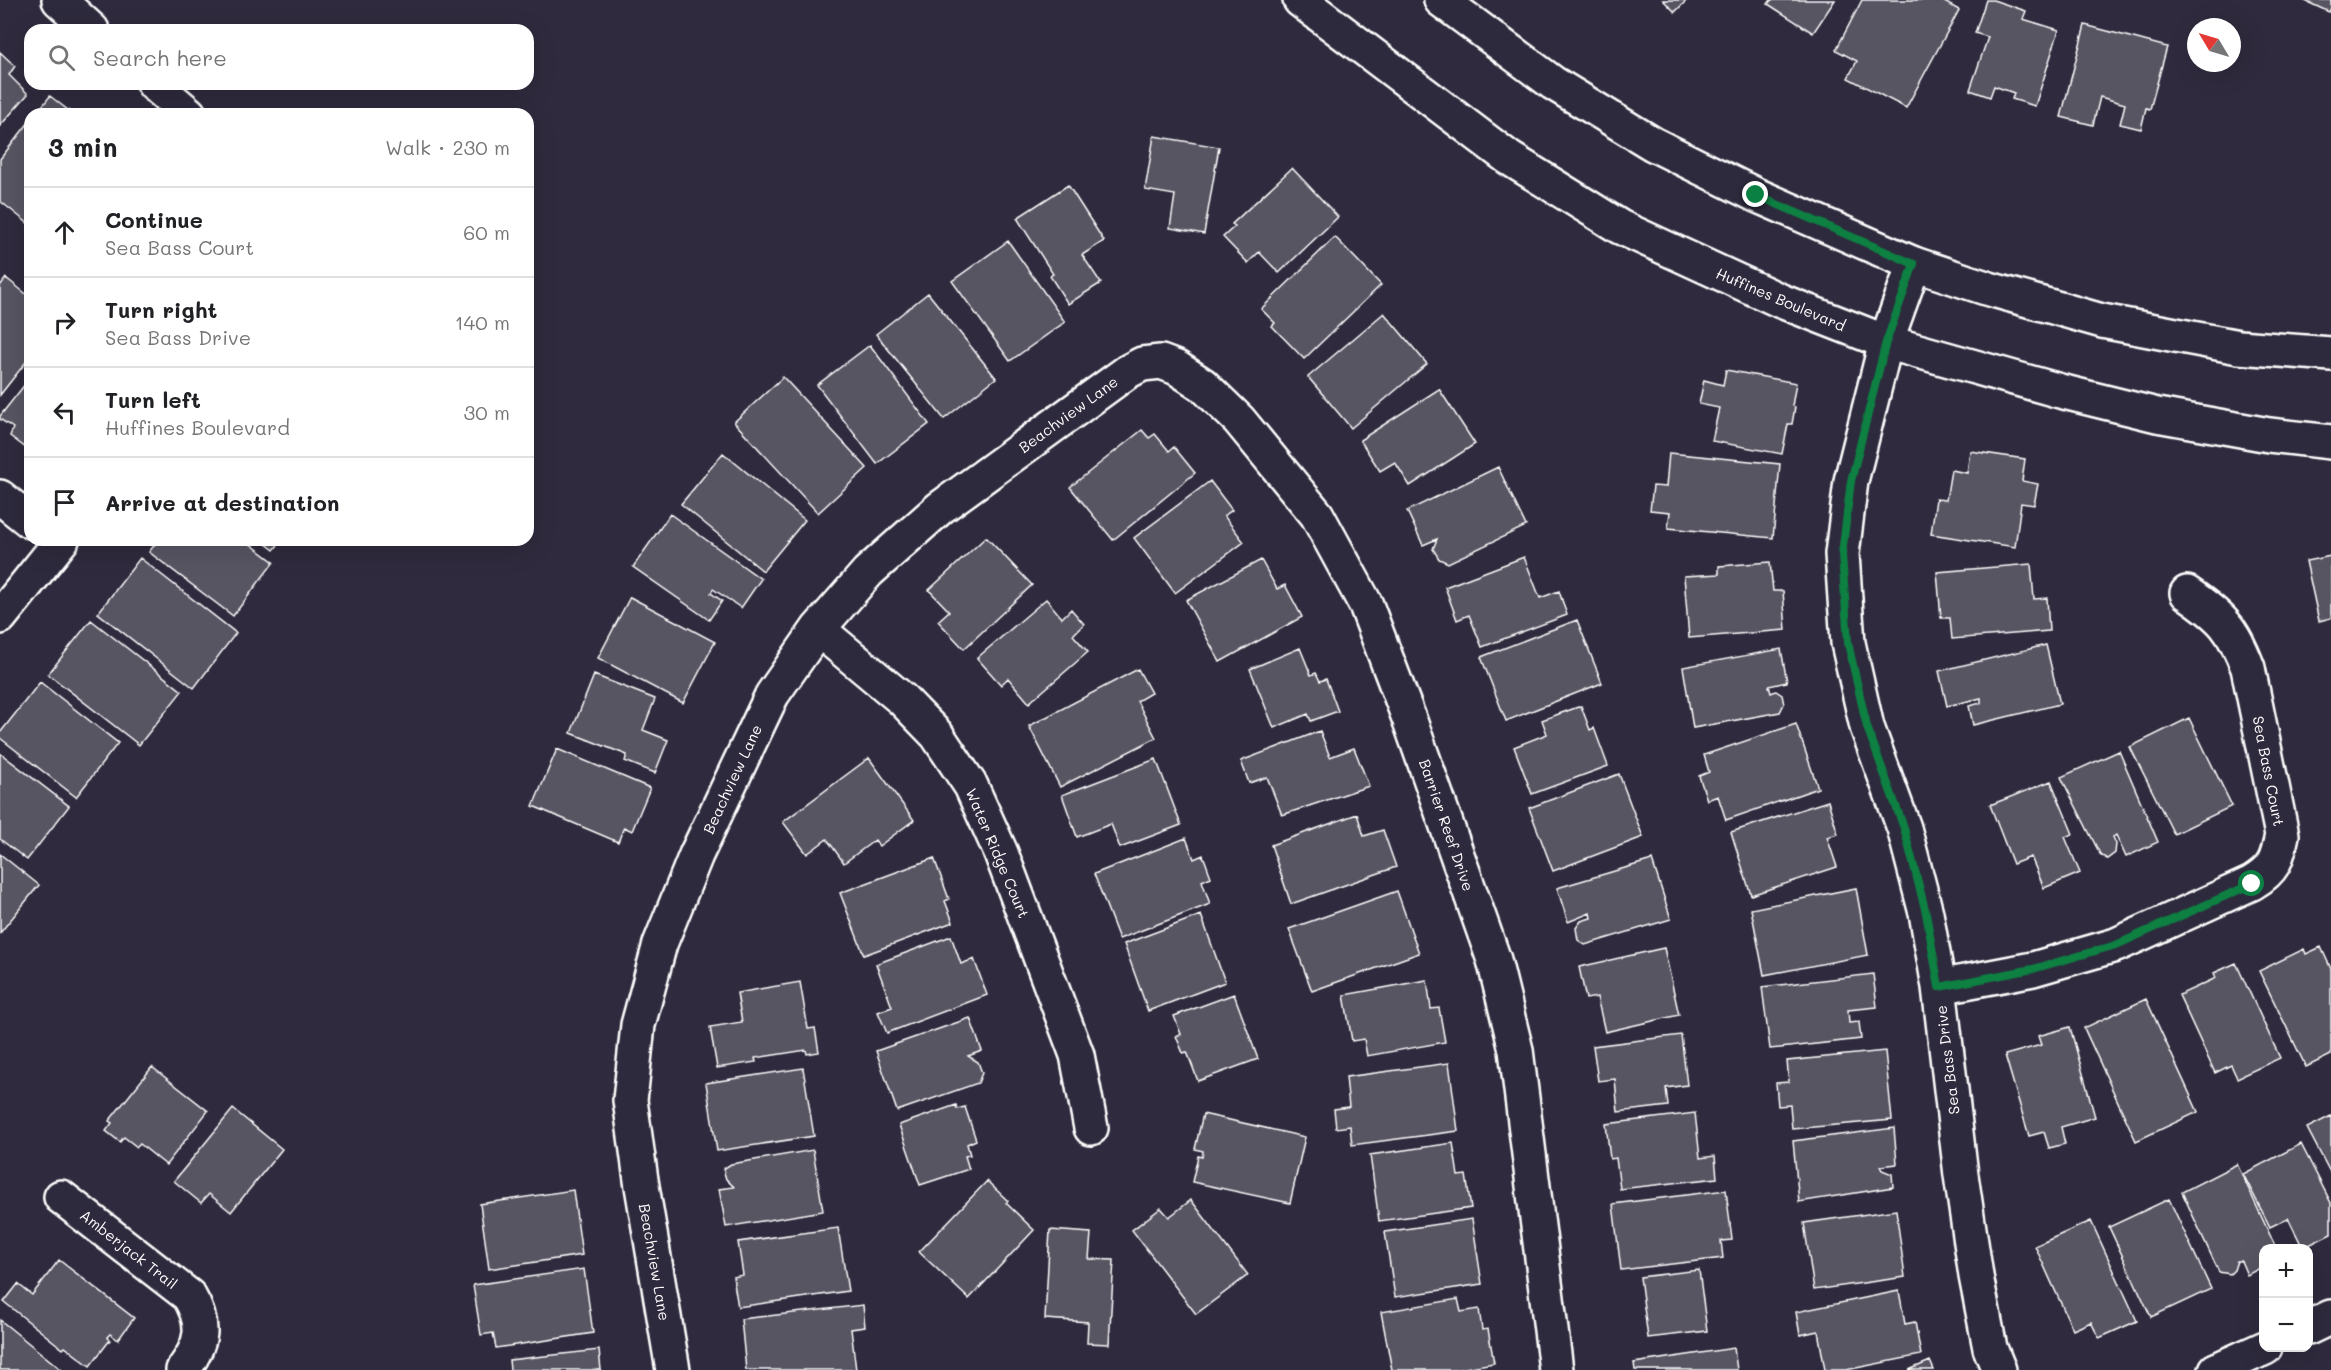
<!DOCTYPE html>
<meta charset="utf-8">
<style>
:root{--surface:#fff;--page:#f6f6f6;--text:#202124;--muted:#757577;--line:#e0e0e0}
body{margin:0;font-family:Mali,sans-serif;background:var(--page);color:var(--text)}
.controls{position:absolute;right:18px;bottom:18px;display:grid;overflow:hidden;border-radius:12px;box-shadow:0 6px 24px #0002}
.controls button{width:54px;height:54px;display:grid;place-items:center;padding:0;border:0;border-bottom:2px solid var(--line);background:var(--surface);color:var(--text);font:30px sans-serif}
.compass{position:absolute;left:2187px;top:18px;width:54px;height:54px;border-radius:50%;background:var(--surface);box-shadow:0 6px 24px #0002;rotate:308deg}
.stop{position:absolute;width:18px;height:18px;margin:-14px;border:4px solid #0b8043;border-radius:50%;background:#fff}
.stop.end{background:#0b8043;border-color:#fff;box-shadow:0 2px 6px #0008}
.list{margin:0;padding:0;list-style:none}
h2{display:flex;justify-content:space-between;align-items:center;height:78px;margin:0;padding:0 24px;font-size:26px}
h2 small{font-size:20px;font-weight:400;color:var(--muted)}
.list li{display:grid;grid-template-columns:39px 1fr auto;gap:18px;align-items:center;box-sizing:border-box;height:90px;padding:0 24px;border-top:2px solid var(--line)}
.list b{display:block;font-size:22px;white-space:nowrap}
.list p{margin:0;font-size:20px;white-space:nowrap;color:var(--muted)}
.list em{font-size:20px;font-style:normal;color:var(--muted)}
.icon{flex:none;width:33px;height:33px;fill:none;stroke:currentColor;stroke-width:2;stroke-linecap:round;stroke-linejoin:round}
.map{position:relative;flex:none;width:2331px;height:1370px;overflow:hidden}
.search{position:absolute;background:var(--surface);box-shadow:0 6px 24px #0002;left:24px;top:24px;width:510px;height:66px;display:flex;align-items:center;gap:15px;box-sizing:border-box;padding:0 21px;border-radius:18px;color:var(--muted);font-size:22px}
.panel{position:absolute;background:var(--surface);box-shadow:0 6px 24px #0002;left:24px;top:108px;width:510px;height:438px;border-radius:18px}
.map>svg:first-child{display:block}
.building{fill:#595564;stroke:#fff;stroke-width:1.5}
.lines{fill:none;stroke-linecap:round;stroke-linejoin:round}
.street-casing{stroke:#fff;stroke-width:38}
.secondary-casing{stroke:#fff;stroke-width:38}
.street{stroke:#2f2a3d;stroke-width:33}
.secondary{stroke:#2f2a3d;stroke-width:33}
.route{stroke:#0b8043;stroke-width:8}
.labels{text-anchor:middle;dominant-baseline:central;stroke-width:6;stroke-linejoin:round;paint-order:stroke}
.street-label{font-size:15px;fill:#fff;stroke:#2f2a3d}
</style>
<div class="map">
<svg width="2331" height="1370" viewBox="0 0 2331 1370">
<rect width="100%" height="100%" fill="#2f2a3d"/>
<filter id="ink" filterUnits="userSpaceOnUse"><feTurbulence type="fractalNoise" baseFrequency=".0167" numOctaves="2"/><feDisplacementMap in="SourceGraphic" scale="12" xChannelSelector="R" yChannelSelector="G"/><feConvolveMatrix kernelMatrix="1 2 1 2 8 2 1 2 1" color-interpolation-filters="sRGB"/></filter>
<g filter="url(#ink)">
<path class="building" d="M 1663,0 L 1687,0 L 1675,12 Z
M 1771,0 L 1835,0 L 1813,33 L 1768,4 Z
M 1862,0 L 1941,0 L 1959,10 L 1906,108 L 1848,78 L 1857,61 L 1836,50 Z
M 1986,0 L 1993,0 L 2026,11 L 2023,19 L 2059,30 L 2035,106 L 2012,99 L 2014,93 L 1994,86 L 1990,97 L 1970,90 L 1988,37 L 1975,33 Z
M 2303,0 L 2331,0 L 2331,8 L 2329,12 Z
M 2085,25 L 2167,47 L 2150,109 L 2146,108 L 2141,129 L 2120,124 L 2125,104 L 2100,97 L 2093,125 L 2061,117 Z
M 0,52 L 15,66 L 9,75 L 28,94 L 0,126 Z
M 50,96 L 73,114 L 36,114 Z
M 30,121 L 30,225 L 0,201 L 0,159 Z
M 1154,136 L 1219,147 L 1204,234 L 1170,228 L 1175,195 L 1145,190 Z
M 1292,168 L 1338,217 L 1279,273 L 1259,252 L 1248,263 L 1223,237 L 1235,226 L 1232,224 Z
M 1068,185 L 1104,241 L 1082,255 L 1101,283 L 1068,304 L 1050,276 L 1053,274 L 1017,218 Z
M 1335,237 L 1381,285 L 1304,359 L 1272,326 L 1275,323 L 1261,309 Z
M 1008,241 L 1065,322 L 1010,361 L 952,281 Z
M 6,278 L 30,297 L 30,357 L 0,395 L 0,286 Z
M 928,293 L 996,378 L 944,419 L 876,334 Z
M 1384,313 L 1427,364 L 1351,428 L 1308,377 Z
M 870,345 L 929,424 L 877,464 L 817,385 Z
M 1726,370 L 1796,383 L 1792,406 L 1795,407 L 1792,424 L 1788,424 L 1782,454 L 1712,441 L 1719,408 L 1699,404 L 1704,380 L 1723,385 Z
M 783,377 L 867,468 L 818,513 L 734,422 Z
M 30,378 L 30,451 L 10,436 L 13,428 L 0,419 L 0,416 Z
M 1439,389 L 1475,444 L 1410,486 L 1395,462 L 1380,471 L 1360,440 Z
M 1142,430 L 1149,438 L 1155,434 L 1169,451 L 1174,447 L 1195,473 L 1113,540 L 1070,487 Z
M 1970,451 L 2025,459 L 2022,481 L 2038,484 L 2034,505 L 2021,503 L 2015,547 L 1931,534 L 1936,499 L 1946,500 L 1951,470 L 1967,473 Z
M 723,453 L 805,520 L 763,571 L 681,504 Z
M 1669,453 L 1780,464 L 1773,538 L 1668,528 L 1670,512 L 1650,510 L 1653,486 L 1666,487 Z
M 1498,467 L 1526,526 L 1448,563 L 1439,559 L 1433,549 L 1437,539 L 1423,545 L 1407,511 Z
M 1210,481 L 1232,510 L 1224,516 L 1244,542 L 1175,593 L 1134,538 Z
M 670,514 L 761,579 L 741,608 L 713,589 L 711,593 L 722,601 L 709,620 L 633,567 Z
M 986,537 L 1032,585 L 964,649 L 938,621 L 949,611 L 929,590 Z
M 158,540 L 245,540 L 274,562 L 233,616 L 149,552 Z
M 261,540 L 282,540 L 274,550 Z
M 2331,556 L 2331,618 L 2319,621 L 2306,561 Z
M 1524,557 L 1540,598 L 1559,591 L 1567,615 L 1482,647 L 1469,615 L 1457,620 L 1445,587 Z
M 140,558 L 236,633 L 194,688 L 98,613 Z
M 1261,560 L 1277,589 L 1285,585 L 1302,617 L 1220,662 L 1186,600 Z
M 1770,562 L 1773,591 L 1783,591 L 1786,630 L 1689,638 L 1684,576 L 1719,574 L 1719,566 Z
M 2031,564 L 2034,599 L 2047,598 L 2049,631 L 1952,639 L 1950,618 L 1941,618 L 1937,572 Z
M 630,597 L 715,642 L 683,703 L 598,658 Z
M 1046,599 L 1062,618 L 1071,609 L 1084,624 L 1073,635 L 1088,652 L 1029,703 L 1008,678 L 1001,685 L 977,658 Z
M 91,620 L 182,691 L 139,745 L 48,674 Z
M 1577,620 L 1602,683 L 1506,721 L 1481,657 Z
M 2046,645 L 2060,704 L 1973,725 L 1969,706 L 1981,703 L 1981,698 L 1947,706 L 1939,671 Z
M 1300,648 L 1311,675 L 1316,673 L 1320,681 L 1326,679 L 1338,711 L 1311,721 L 1308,714 L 1274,728 L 1250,669 Z
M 1781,649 L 1787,682 L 1769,686 L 1771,693 L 1776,691 L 1782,695 L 1784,704 L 1780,712 L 1693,728 L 1683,667 Z
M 1138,669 L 1151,693 L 1137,701 L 1156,738 L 1060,787 L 1029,726 Z
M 594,675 L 655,699 L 643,730 L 668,740 L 655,773 L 625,761 L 627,755 L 571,733 Z
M 40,682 L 118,743 L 76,797 L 0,738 L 0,733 Z
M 1581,706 L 1590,730 L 1594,728 L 1608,766 L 1532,794 L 1514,747 L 1547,734 L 1542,720 Z
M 2189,718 L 2232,806 L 2174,834 L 2130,747 Z
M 1796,724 L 1818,788 L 1726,820 L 1718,796 L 1707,800 L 1699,776 L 1709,772 L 1704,755 Z
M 1320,731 L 1330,757 L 1354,748 L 1369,786 L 1282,815 L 1267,777 L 1249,783 L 1241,761 Z
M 557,749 L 650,788 L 632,831 L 624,827 L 618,842 L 533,806 Z
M 2119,751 L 2158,842 L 2126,857 L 2116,835 L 2113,837 L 2116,844 L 2115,853 L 2107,859 L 2100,854 L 2061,777 Z
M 0,753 L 69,806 L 27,860 L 0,839 Z
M 869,758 L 914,820 L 879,846 L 875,840 L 844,863 L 827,839 L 807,854 L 783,822 Z
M 1156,759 L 1181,825 L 1120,848 L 1111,824 L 1077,837 L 1062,795 Z
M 1619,774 L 1643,837 L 1553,871 L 1529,808 Z
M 2051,781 L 2073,834 L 2065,837 L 2080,873 L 2044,888 L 2031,857 L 2013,864 L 1990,805 Z
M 1828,801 L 1838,834 L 1827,837 L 1837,867 L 1751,895 L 1731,832 Z
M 1357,814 L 1364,836 L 1383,830 L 1396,867 L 1291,904 L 1271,845 Z
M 1186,838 L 1194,859 L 1203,855 L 1211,877 L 1202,881 L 1210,904 L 1119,939 L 1094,874 Z
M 0,854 L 39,885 L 0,933 Z
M 934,858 L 949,899 L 945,901 L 953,922 L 864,955 L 840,893 Z
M 1652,860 L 1671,919 L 1585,945 L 1578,940 L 1576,928 L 1581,921 L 1591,918 L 1590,913 L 1568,922 L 1557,888 Z
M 1856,888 L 1868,955 L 1764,975 L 1751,909 Z
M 1397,891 L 1419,953 L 1312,991 L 1289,929 Z
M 1201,915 L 1225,982 L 1148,1011 L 1124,944 Z
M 951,936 L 961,964 L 974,959 L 987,995 L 887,1033 L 878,1012 L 892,1007 L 876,964 Z
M 2321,947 L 2331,969 L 2331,1055 L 2306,1067 L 2259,971 L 2304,949 L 2306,954 Z
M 1664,948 L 1679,1015 L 1605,1032 L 1597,997 L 1586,999 L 1579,967 Z
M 2236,963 L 2280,1058 L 2237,1078 L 2231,1065 L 2215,1073 L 2179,995 L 2216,978 L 2214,973 Z
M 1873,974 L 1877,1007 L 1848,1010 L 1849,1023 L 1859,1022 L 1861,1039 L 1770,1049 L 1762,987 Z
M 1427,980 L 1431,1009 L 1439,1008 L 1445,1042 L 1367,1056 L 1364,1039 L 1352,1041 L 1344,995 Z
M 800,982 L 808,1029 L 815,1028 L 819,1052 L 807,1054 L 806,1050 L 755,1058 L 756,1062 L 717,1068 L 710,1027 L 742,1022 L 737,993 Z
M 1234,994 L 1258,1059 L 1198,1081 L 1187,1052 L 1183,1053 L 1176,1036 L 1181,1034 L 1174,1016 Z
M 2146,999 L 2198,1112 L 2136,1141 L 2084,1028 Z
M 970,1018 L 982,1051 L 968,1056 L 978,1062 L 982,1073 L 978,1083 L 897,1111 L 876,1051 Z
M 2070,1027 L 2095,1117 L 2061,1127 L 2065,1144 L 2049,1148 L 2044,1132 L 2029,1136 L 2005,1055 L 2041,1045 L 2038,1036 Z
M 1681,1035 L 1687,1085 L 1666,1088 L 1668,1106 L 1618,1112 L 1615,1079 L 1598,1081 L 1593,1046 Z
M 1885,1051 L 1892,1120 L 1792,1129 L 1790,1105 L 1778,1106 L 1776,1083 L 1789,1082 L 1787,1061 Z
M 1449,1063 L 1458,1131 L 1352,1145 L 1350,1126 L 1336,1128 L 1334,1109 L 1349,1107 L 1346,1077 Z
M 152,1067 L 208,1111 L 166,1165 L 140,1144 L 137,1147 L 124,1137 L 120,1142 L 106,1131 L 112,1123 L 109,1121 Z
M 803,1068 L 814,1136 L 717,1151 L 706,1083 Z
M 956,1105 L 957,1109 L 965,1107 L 976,1140 L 967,1144 L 970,1155 L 965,1156 L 969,1169 L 920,1185 L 899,1125 Z
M 233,1109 L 282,1149 L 231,1212 L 209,1194 L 201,1203 L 174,1181 Z
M 1695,1113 L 1700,1158 L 1715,1156 L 1717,1178 L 1620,1189 L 1616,1158 L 1610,1159 L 1606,1124 Z
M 1203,1114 L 1305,1137 L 1290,1203 L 1192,1182 L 1198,1156 L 1202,1157 L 1203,1151 L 1195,1149 Z
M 2331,1116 L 2331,1174 L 2307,1128 Z
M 1894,1128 L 1897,1164 L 1880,1166 L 1882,1170 L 1892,1174 L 1893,1187 L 1799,1202 L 1793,1141 Z
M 1453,1143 L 1458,1176 L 1466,1175 L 1471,1208 L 1379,1221 L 1370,1155 Z
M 2301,1144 L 2331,1203 L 2331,1234 L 2303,1248 L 2288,1218 L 2270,1227 L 2243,1174 Z
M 813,1150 L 823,1211 L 726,1227 L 719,1189 L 734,1187 L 726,1179 L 723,1169 L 731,1164 Z
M 2237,1164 L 2276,1248 L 2264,1248 L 2264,1266 L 2247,1275 L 2241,1261 L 2237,1261 L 2234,1270 L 2230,1274 L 2219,1272 L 2182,1192 Z
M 987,1181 L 1008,1201 L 1006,1203 L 1034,1230 L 969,1299 L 919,1252 Z
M 573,1190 L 582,1255 L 489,1269 L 480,1204 Z
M 1726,1190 L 1732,1240 L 1721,1241 L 1723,1258 L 1621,1270 L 1613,1204 Z
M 2169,1199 L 2211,1289 L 2151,1317 L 2109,1227 Z
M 1191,1200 L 1248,1275 L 1196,1314 L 1132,1230 L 1161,1208 L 1169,1217 Z
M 1896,1210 L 1905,1277 L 1814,1290 L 1804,1223 Z
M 1472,1219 L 1482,1284 L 1395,1297 L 1385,1232 Z
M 2091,1221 L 2137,1321 L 2099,1338 L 2091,1322 L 2073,1330 L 2035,1246 Z
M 838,1228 L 848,1291 L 738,1307 L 733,1277 L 743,1275 L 738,1242 Z
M 1050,1230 L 1091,1233 L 1089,1259 L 1114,1260 L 1109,1344 L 1087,1343 L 1088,1322 L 1045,1319 Z
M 59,1260 L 134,1318 L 118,1340 L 110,1334 L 107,1337 L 110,1340 L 90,1366 L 65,1347 L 63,1349 L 4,1302 L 18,1284 L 32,1295 Z
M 584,1269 L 593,1333 L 496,1348 L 493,1333 L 481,1335 L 473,1285 Z
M 1699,1270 L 1707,1331 L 1648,1338 L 1640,1277 Z
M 1899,1291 L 1905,1324 L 1915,1322 L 1921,1355 L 1846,1370 L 1825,1370 L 1818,1331 L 1800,1335 L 1796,1312 Z
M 1458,1299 L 1461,1312 L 1479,1309 L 1482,1330 L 1488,1329 L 1494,1363 L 1453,1370 L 1392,1370 L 1381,1312 Z
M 863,1305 L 865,1327 L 851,1329 L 856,1370 L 746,1370 L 741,1319 Z
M 0,1320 L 62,1370 L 0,1370 Z
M 1734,1348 L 1737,1370 L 1635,1370 L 1634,1363 Z
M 599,1350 L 601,1370 L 510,1370 L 509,1360 Z
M 1930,1361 L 1934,1370 L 1909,1370 Z"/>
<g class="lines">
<defs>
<path id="street" d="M 59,0 L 92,30
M 154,84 L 189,114
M 1914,264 L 1886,342 L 1851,481 L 1842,554 L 1848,643 L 1867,727 L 1904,828 L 1926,913 L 1939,987 L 1961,1175 L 1976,1276 L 1990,1348 L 1999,1370
M 0,497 L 30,521
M 0,617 L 62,540
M 818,629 L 903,700 L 937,735 L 971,786 L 1001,853 L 1077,1055 L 1091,1128
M 1939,987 L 2033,969 L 2116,945 L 2252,883 C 2274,870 2277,860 2282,835 L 2248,668 C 2233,628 2222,617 2187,593
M 61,1197 L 189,1296 C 206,1325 203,1343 183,1370
M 2308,1328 L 2331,1317
M 673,1370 L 641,1180 L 630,1100 L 638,1025 L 660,944 L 696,855 L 772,695 L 818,629 L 868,572 L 940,508 L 1127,372 L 1142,364 L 1161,362 L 1177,368 L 1203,385 L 1239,420 L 1317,515 L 1366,605 L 1410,721 L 1494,960 L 1516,1050 L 1556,1370
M 2216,1370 L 2265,1348"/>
<path id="secondary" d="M 1300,0 L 1509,158 L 1620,227 L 1781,301 L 1886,342 L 2060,391 L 2157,415 L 2269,435 L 2331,442
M 1441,0 L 1553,83 L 1653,144 L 1756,195 L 1914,264 L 1986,288 L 2102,321 L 2239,347 L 2331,354"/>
</defs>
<use href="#street" class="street-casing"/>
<use href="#secondary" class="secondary-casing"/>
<use href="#street" class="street"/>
<use href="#secondary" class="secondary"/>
</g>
</g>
<g class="lines" filter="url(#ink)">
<path class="route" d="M 1756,195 L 1914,264 L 1886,342 L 1851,481 L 1842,554 L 1848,643 L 1867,727 L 1904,828 L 1926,913 L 1939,987 L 2033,969 L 2116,945 L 2252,884"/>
</g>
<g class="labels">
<g class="street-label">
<text transform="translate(1781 299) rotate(23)">Huffines Boulevard</text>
<text transform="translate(1068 414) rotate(-36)">Beachview Lane</text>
<text transform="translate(2269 771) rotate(79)">Sea Bass Court</text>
<text transform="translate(732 779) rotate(-65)">Beachview Lane</text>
<text transform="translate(1447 825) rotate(71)">Barrier Reef Drive</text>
<text transform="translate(998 853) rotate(67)">Water Ridge Court</text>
<text transform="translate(1947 1060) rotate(-97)">Sea Bass Drive</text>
<text transform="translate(129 1249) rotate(38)">Amberjack Trail</text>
<text transform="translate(655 1262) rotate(80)">Beachview Lane</text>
</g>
</g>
</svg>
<div class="controls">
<button>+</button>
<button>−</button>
</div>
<svg class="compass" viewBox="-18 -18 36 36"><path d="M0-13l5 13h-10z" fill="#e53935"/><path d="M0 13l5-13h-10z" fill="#757577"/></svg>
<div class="stop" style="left:2252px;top:884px"></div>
<div class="stop end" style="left:1756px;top:195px"></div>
<div class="search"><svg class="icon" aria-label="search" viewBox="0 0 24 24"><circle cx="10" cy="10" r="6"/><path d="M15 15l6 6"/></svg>Search here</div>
<section class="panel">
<h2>3 min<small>Walk · 230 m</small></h2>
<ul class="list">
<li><svg class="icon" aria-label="ahead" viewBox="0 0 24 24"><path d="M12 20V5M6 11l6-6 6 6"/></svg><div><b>Continue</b><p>Sea Bass Court</p></div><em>60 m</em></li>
<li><svg class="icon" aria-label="right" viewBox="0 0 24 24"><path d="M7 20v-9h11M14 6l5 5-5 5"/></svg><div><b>Turn right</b><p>Sea Bass Drive</p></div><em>140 m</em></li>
<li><svg class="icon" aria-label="left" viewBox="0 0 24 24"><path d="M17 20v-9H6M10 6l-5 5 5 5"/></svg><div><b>Turn left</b><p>Huffines Boulevard</p></div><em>30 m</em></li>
<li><svg class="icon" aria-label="arrive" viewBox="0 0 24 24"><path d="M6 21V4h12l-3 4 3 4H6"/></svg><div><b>Arrive at destination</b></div></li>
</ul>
</section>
</div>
